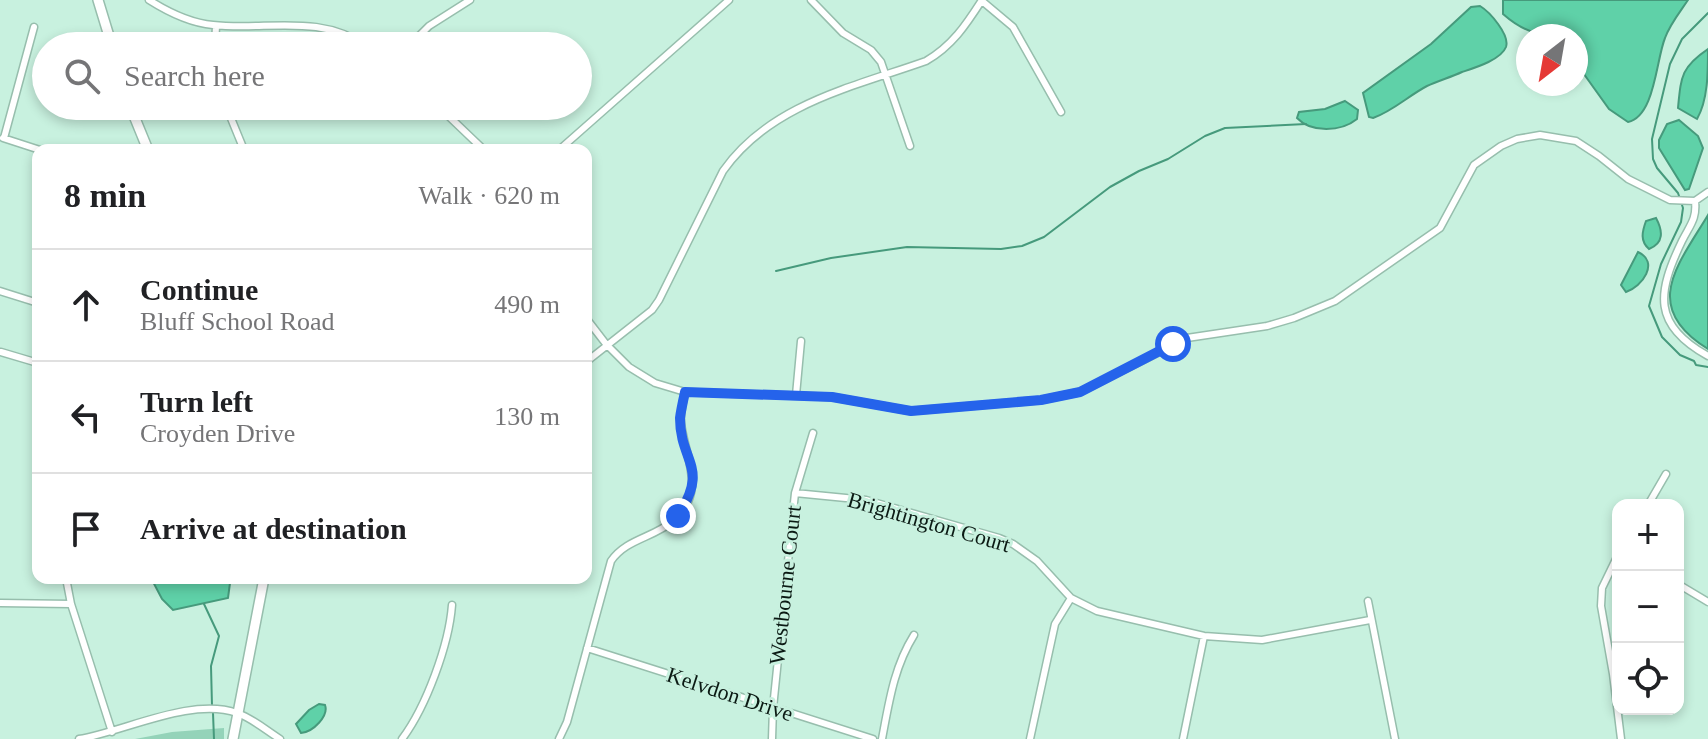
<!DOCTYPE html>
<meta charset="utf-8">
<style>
:root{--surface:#fff;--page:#f2f2f2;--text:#202124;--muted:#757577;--line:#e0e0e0}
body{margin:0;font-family:"Times New Roman",serif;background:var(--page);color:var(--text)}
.controls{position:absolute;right:24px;bottom:24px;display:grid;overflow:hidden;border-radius:16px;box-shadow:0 4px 12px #0003}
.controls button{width:72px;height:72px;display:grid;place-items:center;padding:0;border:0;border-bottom:2px solid var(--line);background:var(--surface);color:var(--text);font:40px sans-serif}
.compass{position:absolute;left:1516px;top:24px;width:72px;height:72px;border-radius:50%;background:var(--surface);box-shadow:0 4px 12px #0003;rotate:211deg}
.stop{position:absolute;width:24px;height:24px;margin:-18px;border:6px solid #2563eb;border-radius:50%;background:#fff}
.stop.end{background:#2563eb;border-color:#fff;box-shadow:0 2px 8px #0008}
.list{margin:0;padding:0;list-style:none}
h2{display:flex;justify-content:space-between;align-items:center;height:104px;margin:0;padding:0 32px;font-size:34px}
h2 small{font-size:26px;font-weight:400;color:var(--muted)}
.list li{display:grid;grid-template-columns:52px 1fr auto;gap:24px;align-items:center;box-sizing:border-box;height:112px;padding:0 32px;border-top:2px solid var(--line)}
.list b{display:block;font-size:30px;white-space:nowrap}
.list p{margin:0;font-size:26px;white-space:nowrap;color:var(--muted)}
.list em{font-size:26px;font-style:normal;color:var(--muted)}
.icon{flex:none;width:44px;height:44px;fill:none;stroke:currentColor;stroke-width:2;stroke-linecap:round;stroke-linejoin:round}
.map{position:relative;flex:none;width:1708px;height:739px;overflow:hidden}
.search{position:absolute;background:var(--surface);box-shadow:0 4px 12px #0003;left:32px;top:32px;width:560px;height:88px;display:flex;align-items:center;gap:20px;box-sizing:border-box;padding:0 28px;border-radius:44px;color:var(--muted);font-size:30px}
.panel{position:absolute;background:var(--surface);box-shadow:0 4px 12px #0003;left:32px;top:144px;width:560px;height:440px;border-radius:16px}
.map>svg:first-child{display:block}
.green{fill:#94d3b9}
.water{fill:#5fd1a8;stroke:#469a7c;stroke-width:2}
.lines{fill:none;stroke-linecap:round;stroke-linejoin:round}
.stream{stroke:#469a7c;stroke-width:2}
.street-casing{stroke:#97bead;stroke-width:9}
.secondary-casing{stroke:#97bead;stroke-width:12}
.street{stroke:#fff;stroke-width:6}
.secondary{stroke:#fff;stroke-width:9}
.route{stroke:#2563eb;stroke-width:10}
.labels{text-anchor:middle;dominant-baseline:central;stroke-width:6;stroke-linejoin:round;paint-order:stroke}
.street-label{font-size:22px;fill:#0b1a14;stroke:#c8f1df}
</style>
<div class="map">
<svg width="1708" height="739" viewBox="0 0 1708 739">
<rect width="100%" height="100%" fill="#c8f1df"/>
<path class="green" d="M 224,728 L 224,739 L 135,739 L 172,732 Z"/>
<path class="water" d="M 1503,0 L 1688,0 C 1680,12 1670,24 1665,38 C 1656,60 1655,116 1628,122 L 1609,109 L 1576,63 L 1576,36 C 1544,36 1528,36 1503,14 Z
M 1480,6 C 1490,12 1510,35 1506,47 C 1501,60 1474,68 1462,72 C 1451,77 1438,81 1427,86 C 1408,96 1393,111 1373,118 L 1369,117 L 1363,93 L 1431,44 L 1471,7 Z
M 1708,49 C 1708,72 1708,100 1697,119 L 1678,108 C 1681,77 1681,67 1708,49 Z
M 1345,101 L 1358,110 L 1357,119 C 1341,132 1311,133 1297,118 L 1299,112 L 1325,109 Z
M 1679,120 L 1698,136 L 1703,148 L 1689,189 L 1685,190 L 1659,148 L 1659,140 L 1667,124 Z
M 1708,215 L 1708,349 C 1640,307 1678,265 1708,215 Z
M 1656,218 C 1663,231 1664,243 1649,249 C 1640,241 1642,232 1646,221 Z
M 1638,252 C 1660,262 1642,287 1626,292 L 1621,285 Z
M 151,578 L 225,578 L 230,583 L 228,598 L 173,610 L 162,599 Z
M 319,704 L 325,705 C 329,716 313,732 301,733 L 296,724 L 309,710 Z"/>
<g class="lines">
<path class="stream" d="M 1708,13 L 1682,39 L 1670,64 L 1652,139 L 1653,159 L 1657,168 L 1678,193 L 1683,208 L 1681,222 L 1661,264 L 1649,306 L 1662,337 L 1680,355 L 1694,361 L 1696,365 L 1708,367
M 776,271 L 831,258 L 907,247 L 1001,249 L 1022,246 L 1044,237 L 1110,187 L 1139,171 L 1168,159 L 1205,136 L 1225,128 L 1306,124
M 204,604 L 219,636 L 211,666 L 212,706
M 213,713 L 214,739"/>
<defs>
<path id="street" d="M 149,0 C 168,12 189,23 213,25 C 266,31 319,13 366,46
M 811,0 L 843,33 L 871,50 L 881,62 L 910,146
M 982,1 L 1013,27 L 1061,112
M 215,46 L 216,26
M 409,46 L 429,26 L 470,0
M 226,106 L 244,150
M 438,106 L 484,150
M 3,138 L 40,150
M 4,138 L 34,27
M 559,150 L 729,0
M 1695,201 C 1697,219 1690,225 1682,241 C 1657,293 1652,325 1708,356
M 0,291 L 38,303
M 586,318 L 606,344 L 629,367 L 655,383 L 685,392 L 832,397 L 911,411 L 1041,400 L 1080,392 L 1187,338 L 1267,326 L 1294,318 L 1335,301 L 1440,228 L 1474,165 L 1501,146 L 1517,139 L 1540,135 L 1576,141 L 1599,156 L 1628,179 L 1670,200 L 1695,201 L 1708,192
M 1,352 L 38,363
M 586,362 L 652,310 L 659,300 L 723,171 C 770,104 853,87 926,61 C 952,46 966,25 982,0
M 796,395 L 801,341
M 795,493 L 866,500 L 999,538 L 1013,544 L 1037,561 L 1071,598 L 1097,611 L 1204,636 L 1262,640 L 1370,620
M 1648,505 L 1666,474
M 1618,555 L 1602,588 L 1601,606 L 1613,674 L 1621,739
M 66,578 L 71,604 L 112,732
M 1678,584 L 1708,602
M 1368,601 L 1395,739
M 0,603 L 71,604
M 587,648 L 873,739
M 79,739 C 126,731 191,697 237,713 C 252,718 267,731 280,739
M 402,739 C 426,707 449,645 452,605
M 559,739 L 567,722 L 611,561 C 626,539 653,538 673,521 C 708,491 685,458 681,423 C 680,413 683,402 685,392
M 772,739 L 773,708 L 795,493 L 813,433
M 882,739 C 889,702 894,667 914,635
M 1030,739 L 1055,624 L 1071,598
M 1183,739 L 1204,636"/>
<path id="secondary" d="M 98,0 L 112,46
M 130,106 L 148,150
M 233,739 L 264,578"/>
</defs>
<use href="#street" class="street-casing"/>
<use href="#secondary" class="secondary-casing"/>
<use href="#street" class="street"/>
<use href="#secondary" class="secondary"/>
</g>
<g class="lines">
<path class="route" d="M 678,516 C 710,466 680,463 680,418 C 681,410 683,401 685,392 L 832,397 L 911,411 L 1041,400 L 1080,392 L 1173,344"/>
</g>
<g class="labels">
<g class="street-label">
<text transform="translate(929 522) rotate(16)">Brightington Court</text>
<text transform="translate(785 585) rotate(-84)">Westbourne Court</text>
<text transform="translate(730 694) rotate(18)">Kelvdon Drive</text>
</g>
</g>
</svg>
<div class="controls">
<button>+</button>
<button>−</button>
<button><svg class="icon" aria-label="locate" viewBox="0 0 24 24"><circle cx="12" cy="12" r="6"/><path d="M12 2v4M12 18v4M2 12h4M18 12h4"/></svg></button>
</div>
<svg class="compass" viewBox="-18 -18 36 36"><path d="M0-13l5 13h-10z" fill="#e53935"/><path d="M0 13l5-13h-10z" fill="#757577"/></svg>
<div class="stop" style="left:1173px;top:344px"></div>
<div class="stop end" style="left:678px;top:516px"></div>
<div class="search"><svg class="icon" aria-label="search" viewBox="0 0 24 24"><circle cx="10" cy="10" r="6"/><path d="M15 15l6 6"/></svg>Search here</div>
<section class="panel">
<h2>8 min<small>Walk · 620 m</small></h2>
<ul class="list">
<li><svg class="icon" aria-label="ahead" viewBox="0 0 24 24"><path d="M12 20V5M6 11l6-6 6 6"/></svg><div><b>Continue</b><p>Bluff School Road</p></div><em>490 m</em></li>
<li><svg class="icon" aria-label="left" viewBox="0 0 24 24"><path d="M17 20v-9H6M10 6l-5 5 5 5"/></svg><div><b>Turn left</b><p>Croyden Drive</p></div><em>130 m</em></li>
<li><svg class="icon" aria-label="arrive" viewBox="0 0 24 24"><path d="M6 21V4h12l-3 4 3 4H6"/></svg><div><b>Arrive at destination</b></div></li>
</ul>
</section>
</div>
